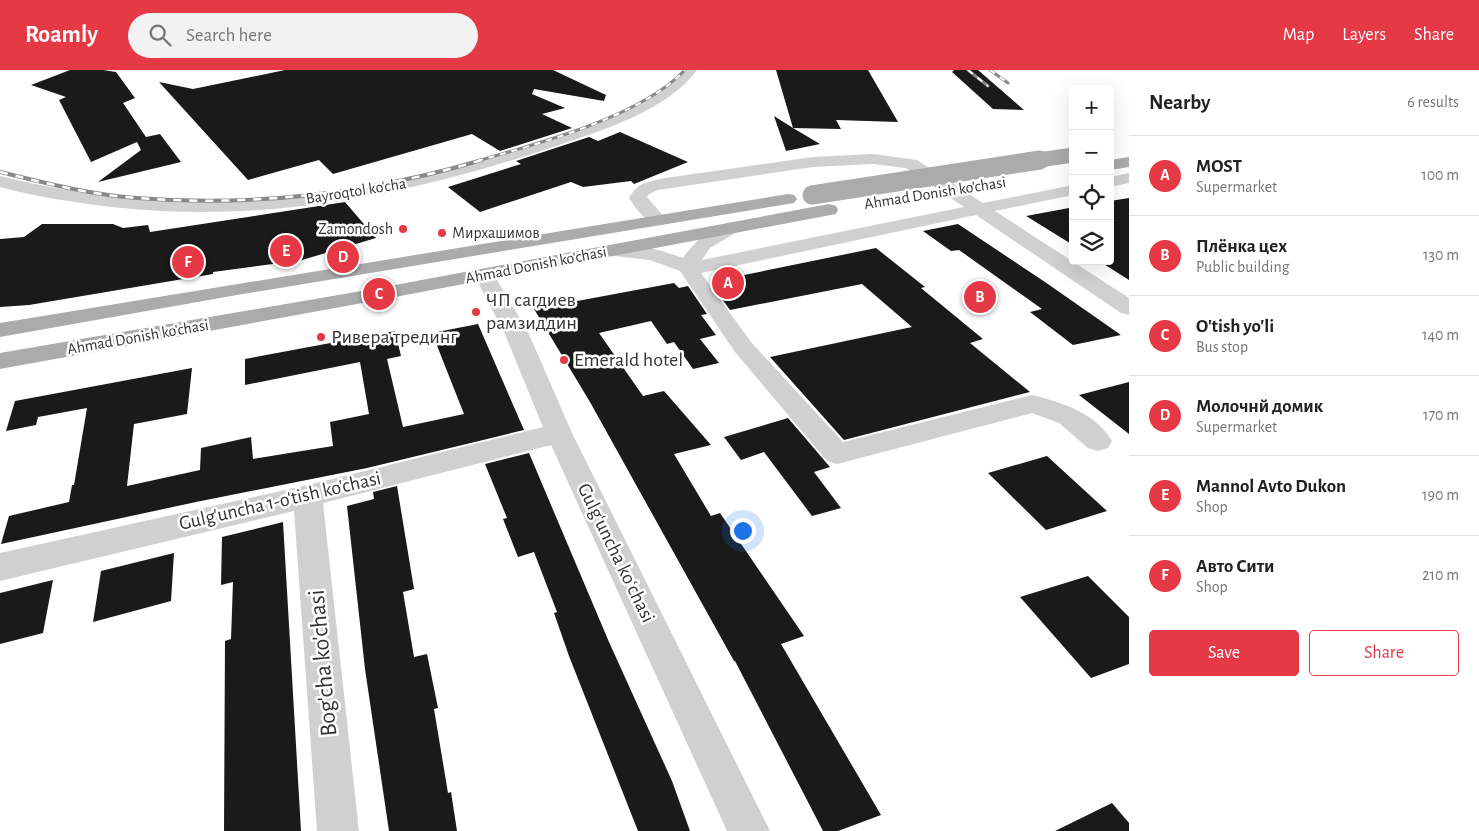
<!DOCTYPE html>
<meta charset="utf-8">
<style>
:root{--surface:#fff;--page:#f2f2f2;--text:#222;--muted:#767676;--line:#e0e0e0;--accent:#e63946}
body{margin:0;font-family:"Alegreya Sans",sans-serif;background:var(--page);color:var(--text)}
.controls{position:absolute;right:15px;top:15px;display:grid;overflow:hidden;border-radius:5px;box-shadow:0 5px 20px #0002}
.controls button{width:45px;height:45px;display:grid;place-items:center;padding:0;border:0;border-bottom:1px solid var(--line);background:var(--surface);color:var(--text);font:25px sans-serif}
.you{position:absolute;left:742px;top:460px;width:18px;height:18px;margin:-12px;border:4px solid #fff;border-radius:50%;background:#1a73e8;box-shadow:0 0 0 8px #1a73e833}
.badge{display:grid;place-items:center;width:32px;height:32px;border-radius:50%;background:var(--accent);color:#fff;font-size:16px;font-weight:700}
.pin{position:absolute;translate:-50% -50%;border:2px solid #fff;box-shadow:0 1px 5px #0006}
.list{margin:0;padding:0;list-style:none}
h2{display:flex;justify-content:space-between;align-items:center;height:65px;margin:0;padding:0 20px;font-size:21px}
h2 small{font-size:16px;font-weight:400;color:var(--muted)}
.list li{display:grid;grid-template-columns:32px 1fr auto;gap:15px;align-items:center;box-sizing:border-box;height:80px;padding:0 20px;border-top:1px solid var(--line)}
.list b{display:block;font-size:19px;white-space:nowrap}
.list p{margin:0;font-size:16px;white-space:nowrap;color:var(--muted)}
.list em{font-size:16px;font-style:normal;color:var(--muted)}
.actions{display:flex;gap:10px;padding:15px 20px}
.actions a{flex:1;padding:11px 0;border:1px solid var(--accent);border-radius:5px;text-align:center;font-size:18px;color:var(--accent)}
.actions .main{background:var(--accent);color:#fff}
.icon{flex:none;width:28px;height:28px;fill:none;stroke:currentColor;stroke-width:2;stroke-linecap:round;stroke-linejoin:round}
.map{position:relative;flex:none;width:1129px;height:761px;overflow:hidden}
header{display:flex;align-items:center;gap:30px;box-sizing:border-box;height:70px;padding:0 25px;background:var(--accent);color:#fff}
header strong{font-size:24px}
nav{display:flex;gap:28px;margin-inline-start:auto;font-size:18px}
.search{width:350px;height:45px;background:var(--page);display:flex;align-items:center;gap:12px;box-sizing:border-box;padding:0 18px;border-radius:28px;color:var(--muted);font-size:19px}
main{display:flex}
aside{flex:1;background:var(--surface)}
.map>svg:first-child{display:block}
.building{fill:#1a1a1a}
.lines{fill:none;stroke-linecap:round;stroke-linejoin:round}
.minor{fill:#d0d0d0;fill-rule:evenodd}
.major{fill:#ababab;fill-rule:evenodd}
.rail-far1-casing{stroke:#888;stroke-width:3}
.rail-casing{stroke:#888;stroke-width:4}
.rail-far1{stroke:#fff;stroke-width:2;stroke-dasharray:6;stroke-linecap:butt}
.rail{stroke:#fff;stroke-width:2.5;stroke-dasharray:8;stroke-linecap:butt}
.major-bridge-far1{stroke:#ababab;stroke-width:15}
.major-bridge{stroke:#ababab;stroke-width:19}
.poi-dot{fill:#e63946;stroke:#fff;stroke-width:2}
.labels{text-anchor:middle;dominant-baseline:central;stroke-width:5;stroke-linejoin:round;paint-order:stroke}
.far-street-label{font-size:16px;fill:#333;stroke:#fff}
.far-poi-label{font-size:16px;fill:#333;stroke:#fff;text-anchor:end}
.poi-label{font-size:20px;fill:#333;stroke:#fff;text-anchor:start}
.street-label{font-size:20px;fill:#333;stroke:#fff}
.near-street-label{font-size:24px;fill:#333;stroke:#fff}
</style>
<header>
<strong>Roamly</strong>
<div class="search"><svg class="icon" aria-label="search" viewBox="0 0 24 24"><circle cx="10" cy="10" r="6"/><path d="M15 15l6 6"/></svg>Search here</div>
<nav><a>Map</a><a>Layers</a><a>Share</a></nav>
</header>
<main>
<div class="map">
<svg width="1129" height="761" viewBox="0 0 1129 761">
<rect width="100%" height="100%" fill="#fff"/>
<path class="building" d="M 70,0 L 103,0 L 116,2 L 135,28 L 123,33 L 146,67 L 160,64 L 181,92 L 98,112 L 141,80 L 137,72 L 91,92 L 59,30 L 66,27 L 31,15 Z
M 285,0 L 553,0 L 606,25 L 604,31 L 534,19 L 532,24 L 565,38 L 542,44 L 572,58 L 500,81 L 472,64 L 333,104 L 319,90 L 248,110 L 159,12 L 193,19 Z
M 776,0 L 868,0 L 898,52 L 836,50 L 841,59 L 793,58 L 820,74 L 786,81 L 774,46 L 793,58 Z
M 954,0 L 978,0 L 1024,40 L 993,39 L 952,2 Z
M 620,62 L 688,92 L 634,114 L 631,111 L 583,117 L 571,112 L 480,142 L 448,117 L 521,94 L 516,91 L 589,67 L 598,71 Z
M 1129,128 L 1129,210 L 1099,191 L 1110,191 L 1110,131 Z
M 345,132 L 376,168 L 302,190 L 213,202 L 213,204 L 29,235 L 0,237 L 0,169 L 24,167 L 42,154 L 113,154 L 123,158 L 148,155 L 150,162 Z
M 1073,137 L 1073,175 L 1026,146 L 1069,138 Z
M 958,154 L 1045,212 L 1121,265 L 1073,275 L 1030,242 L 1042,239 L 959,180 L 951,181 L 923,161 Z
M 876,178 L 925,217 L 921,218 L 983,269 L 970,273 L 1030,322 L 844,370 L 770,287 L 912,257 L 862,214 L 730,240 L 710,212 Z
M 674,213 L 679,218 L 688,216 L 707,244 L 701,245 L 716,265 L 700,269 L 719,293 L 693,299 L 674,272 L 667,274 L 651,251 L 599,263 L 643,326 L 664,321 L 711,375 L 674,384 L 711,446 L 720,443 L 804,566 L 781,574 L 881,745 L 838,761 L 823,761 L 735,591 L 734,591 L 590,332 L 534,239 Z
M 478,254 L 524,360 L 367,398 L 196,432 L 1,474 L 9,446 L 69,432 L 72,415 L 74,415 L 87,338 L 38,347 L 36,355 L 6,361 L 15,331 L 192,298 L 187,344 L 134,354 L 127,416 L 200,400 L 201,378 L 251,367 L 253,389 L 333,376 L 330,352 L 369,344 L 360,292 L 245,315 L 245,289 L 395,261 L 401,286 L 387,289 L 403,357 L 464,344 L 432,263 Z
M 1129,312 L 1129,364 L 1079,325 Z
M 788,348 L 830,397 L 814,402 L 841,438 L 812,446 L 764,382 L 741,390 L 724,367 Z
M 529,383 L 609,572 L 672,711 L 690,761 L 638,761 L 569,586 L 554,543 L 557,542 L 534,482 L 518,487 L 503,449 L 507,448 L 485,394 Z
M 1047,386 L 1107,441 L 1046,460 L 988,403 Z
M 397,416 L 414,519 L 403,522 L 414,587 L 427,584 L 438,638 L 434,639 L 448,723 L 451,722 L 457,761 L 389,761 L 365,599 L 347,436 L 374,429 L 373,422 Z
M 283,452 L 301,761 L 224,761 L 225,571 L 231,569 L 233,512 L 221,515 L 222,467 Z
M 174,483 L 171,531 L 93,552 L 101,501 Z
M 1088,506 L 1129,547 L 1129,594 L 1091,608 L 1020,527 Z
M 53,510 L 43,563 L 0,574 L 0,523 Z
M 1112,733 L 1129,753 L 1129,761 L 1055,761 Z"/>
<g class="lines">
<path class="minor" d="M 683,0 L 697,0 C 668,40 601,61 556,76 C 402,128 251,157 89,134 C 59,130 29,125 0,117 L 0,106 C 185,152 356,131 535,72 C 586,56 643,39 683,0 Z
M 873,84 L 917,90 L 983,133 L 1073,115 L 1073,125 L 995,141 L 1129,228 L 1129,245 L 1121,243 L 976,145 L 701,203 L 751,272 L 843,372 L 1032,325 C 1061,332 1096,343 1112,371 L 1108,378 L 1098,381 L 1088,378 L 1059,353 L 1032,343 L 837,394 L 827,391 L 735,282 L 680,201 L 650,190 L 605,185 L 602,181 L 605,177 C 630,171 659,179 683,188 C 694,173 716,149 737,154 L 740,158 L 737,162 L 710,178 L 702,190 L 964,137 L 906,98 L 873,94 L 813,97 L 658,120 L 649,124 L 647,127 L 667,150 L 665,154 C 649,158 637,140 629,128 C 638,112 648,112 665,108 L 813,87 Z
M 1129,103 L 1129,113 L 1110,117 L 1110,107 Z
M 484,199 L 491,201 L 494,205 L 528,262 L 572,363 L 770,761 L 727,761 L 551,375 L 323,433 L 359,761 L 317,761 L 294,441 L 0,511 L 0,483 L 308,415 L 543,357 L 504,262 L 474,205 L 477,201 Z"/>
<path class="major" d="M 1129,87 L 1129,97 L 1110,100 L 1110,90 Z
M 788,124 L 794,125 L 797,129 L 794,133 L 237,225 L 0,267 L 0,253 Z
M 829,134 L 836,136 L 838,140 L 836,144 L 379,230 L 0,299 L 0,283 L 379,218 Z"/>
<defs>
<path id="rail-far1" d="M 968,0 L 988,16
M 990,0 L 1008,13
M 477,91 C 538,74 642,46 685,0"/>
<path id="rail" d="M 0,102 C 45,113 91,125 137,128 C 253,137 371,123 482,90"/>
</defs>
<use href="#rail-far1" class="rail-far1-casing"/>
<use href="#rail" class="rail-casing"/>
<use href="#rail-far1" class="rail-far1"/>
<use href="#rail" class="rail"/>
<path class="major-bridge-far1" d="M 1032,91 L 1073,85"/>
<path class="major-bridge" d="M 812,125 L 1040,90"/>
</g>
<g class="poi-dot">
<circle cx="403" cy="159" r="5"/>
<circle cx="442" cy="163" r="5"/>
<circle cx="476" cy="242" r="5"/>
<circle cx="321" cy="267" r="5"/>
<circle cx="564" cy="290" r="5"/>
</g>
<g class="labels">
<g class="far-street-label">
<text transform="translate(356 121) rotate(-9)">Bayroqtol ko'cha</text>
<text transform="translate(935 123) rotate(-9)">Ahmad Donish ko'chasi</text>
<text transform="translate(536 195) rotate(-11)">Ahmad Donish ko'chasi</text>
<text transform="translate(138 267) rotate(-10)">Ahmad Donish ko'chasi</text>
</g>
<g class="far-poi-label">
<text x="393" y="159">Zamondosh</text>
<text x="452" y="163" text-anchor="start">Мирхашимов</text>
</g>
<g class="poi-label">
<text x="486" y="230">ЧП сагдиев<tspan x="486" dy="23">рамзиддин</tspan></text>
<text x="331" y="267">Ривера трединг</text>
<text x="574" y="290">Emerald hotel</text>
</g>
<g class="street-label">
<text transform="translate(280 431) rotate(-13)">Gulg'uncha 1-o'tish ko'chasi</text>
<text transform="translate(616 483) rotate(64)">Gulgʻuncha koʻchasi</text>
</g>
<g class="near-street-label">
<text transform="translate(323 593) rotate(-95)">Bog'cha ko'chasi</text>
</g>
</g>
</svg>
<div class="controls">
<button>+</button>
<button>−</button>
<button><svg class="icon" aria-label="locate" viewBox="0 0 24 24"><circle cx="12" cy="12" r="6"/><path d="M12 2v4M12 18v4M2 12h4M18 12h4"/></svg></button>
<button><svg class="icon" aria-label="layers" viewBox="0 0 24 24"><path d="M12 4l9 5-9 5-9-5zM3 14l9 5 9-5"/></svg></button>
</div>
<div class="you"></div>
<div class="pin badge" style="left:728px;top:213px">A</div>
<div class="pin badge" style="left:980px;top:227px">B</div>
<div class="pin badge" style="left:379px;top:224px">C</div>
<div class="pin badge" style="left:343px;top:187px">D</div>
<div class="pin badge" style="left:286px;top:181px">E</div>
<div class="pin badge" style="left:188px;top:192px">F</div>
</div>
<aside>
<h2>Nearby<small>6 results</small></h2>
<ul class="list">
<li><span class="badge">A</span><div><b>MOST</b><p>Supermarket</p></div><em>100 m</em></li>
<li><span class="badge">B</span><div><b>Плёнка цех</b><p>Public building</p></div><em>130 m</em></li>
<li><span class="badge">C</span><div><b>O'tish yo'li</b><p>Bus stop</p></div><em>140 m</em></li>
<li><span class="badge">D</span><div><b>Молочнй домик</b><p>Supermarket</p></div><em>170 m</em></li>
<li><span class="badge">E</span><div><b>Mannol Avto Dukon</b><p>Shop</p></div><em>190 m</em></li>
<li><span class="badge">F</span><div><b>Авто Сити</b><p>Shop</p></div><em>210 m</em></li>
</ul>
<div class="actions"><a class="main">Save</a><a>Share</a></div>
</aside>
</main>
